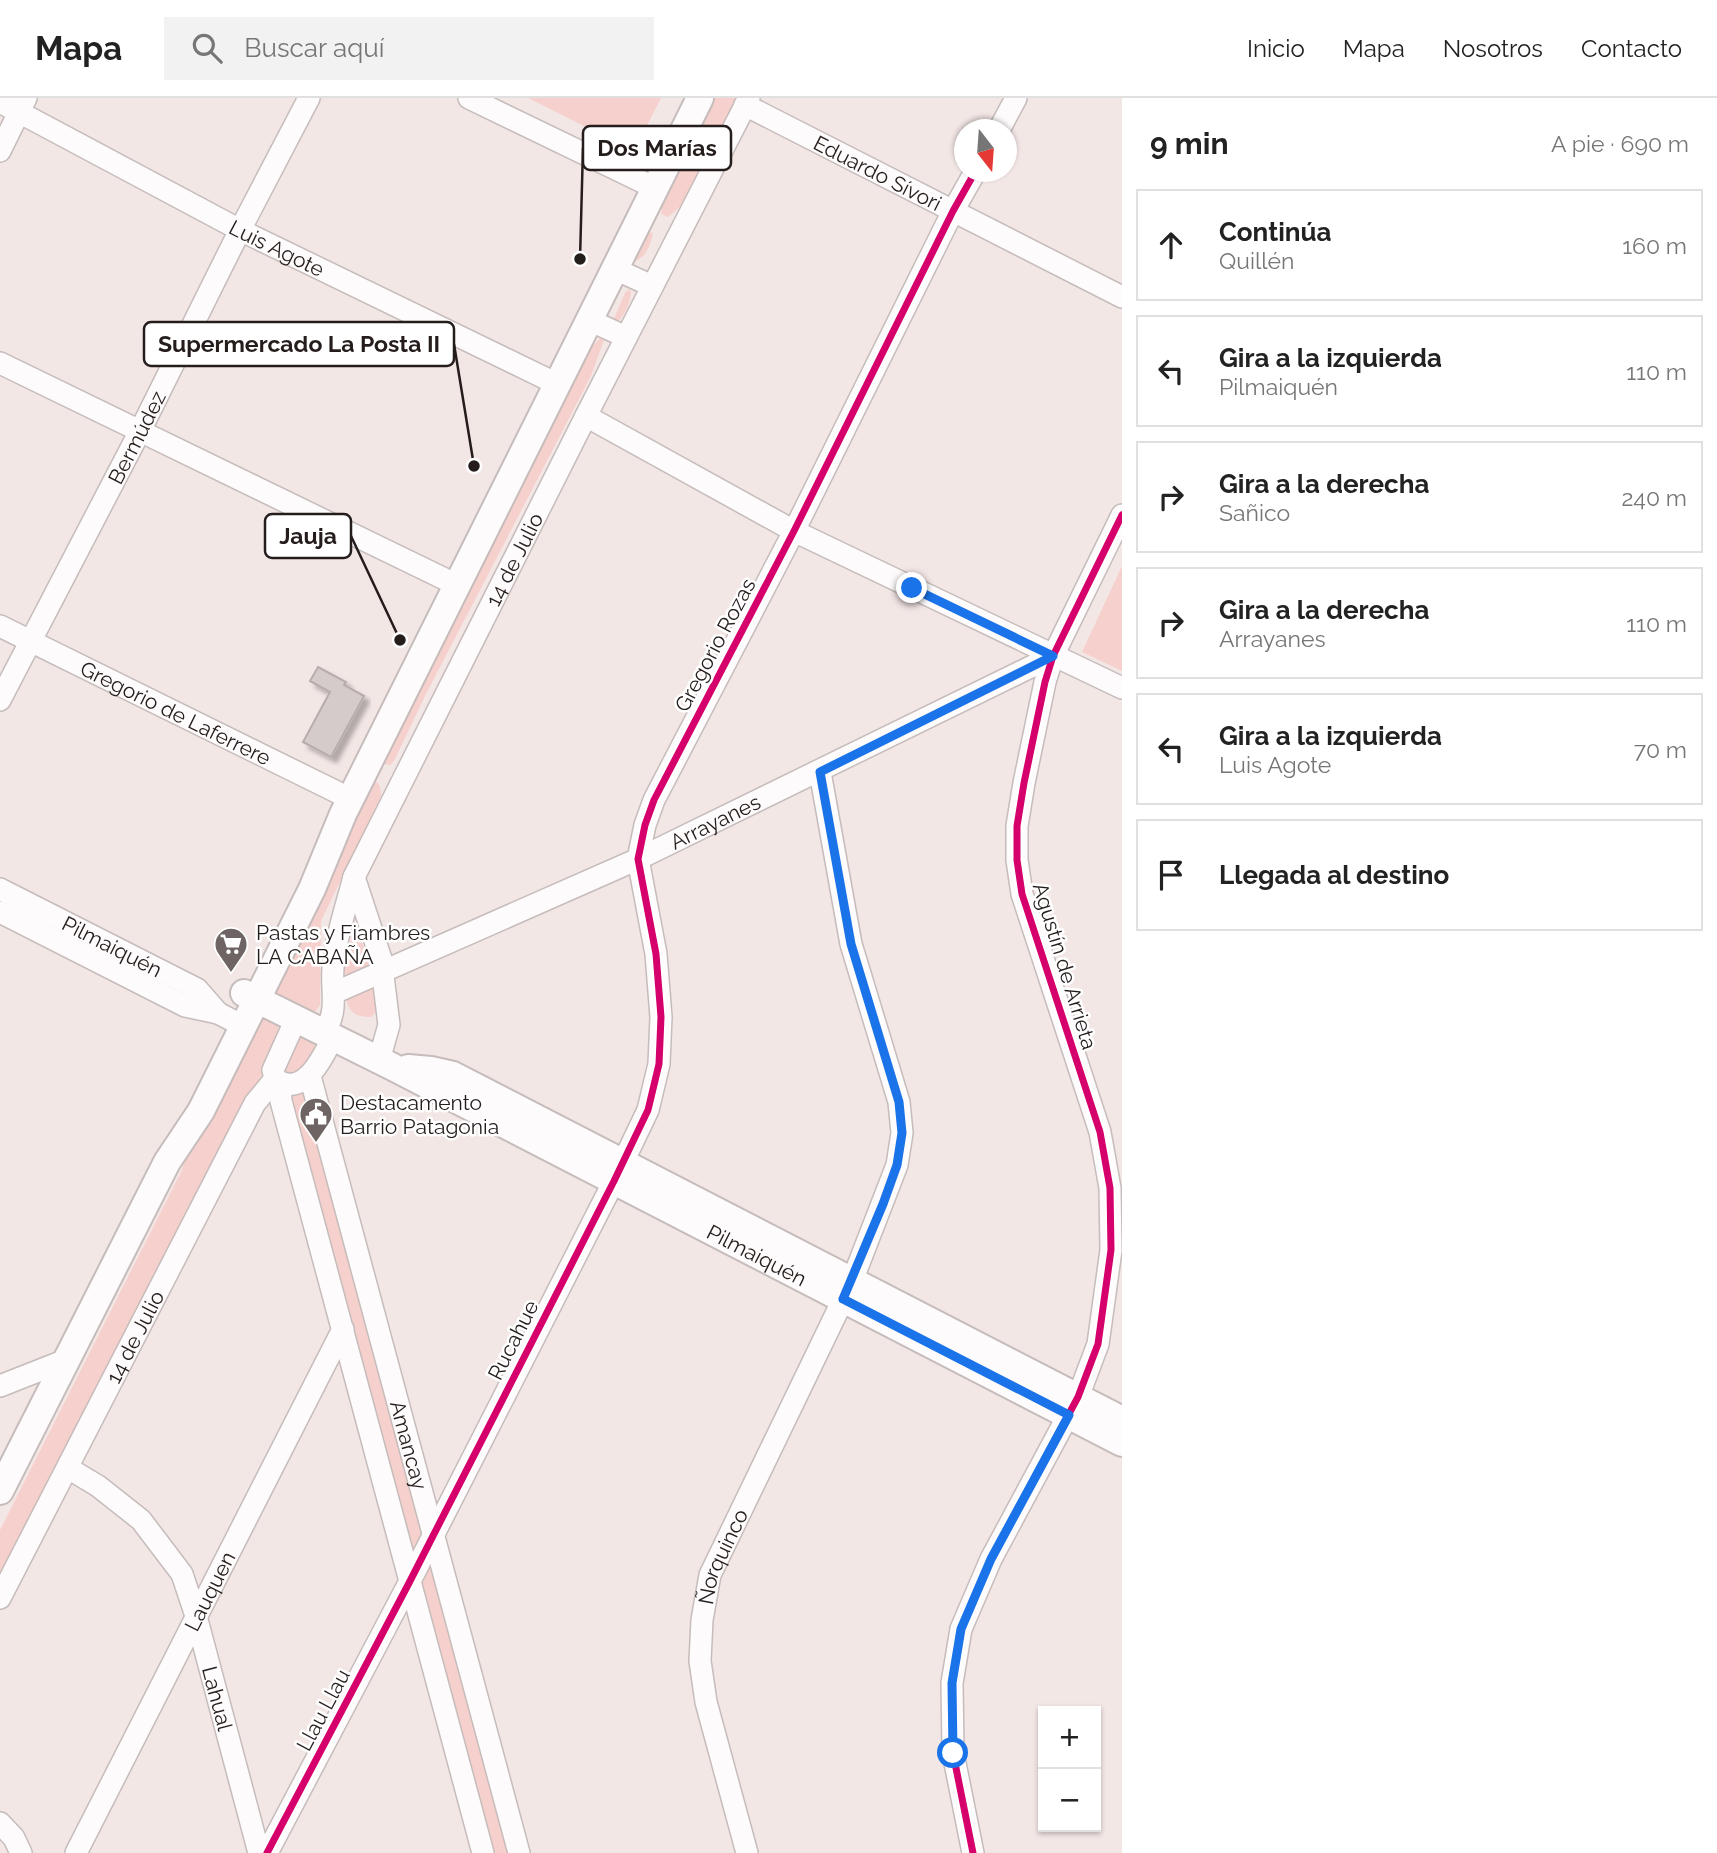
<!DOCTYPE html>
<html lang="es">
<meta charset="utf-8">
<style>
:root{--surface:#fff;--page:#f2f2f2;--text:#222;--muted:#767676;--line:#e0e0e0}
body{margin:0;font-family:Raleway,sans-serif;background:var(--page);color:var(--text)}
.controls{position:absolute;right:21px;bottom:21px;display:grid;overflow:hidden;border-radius:0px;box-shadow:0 2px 5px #0004}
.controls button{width:63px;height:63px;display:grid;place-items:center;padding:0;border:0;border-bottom:2px solid var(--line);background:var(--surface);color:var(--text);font:35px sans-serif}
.compass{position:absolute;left:954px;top:21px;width:63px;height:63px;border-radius:50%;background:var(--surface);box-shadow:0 2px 5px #0004;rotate:163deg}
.stop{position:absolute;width:21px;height:21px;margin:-16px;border:5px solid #1a73e8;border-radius:50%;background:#fff}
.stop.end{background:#1a73e8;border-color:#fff;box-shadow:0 2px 7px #0008}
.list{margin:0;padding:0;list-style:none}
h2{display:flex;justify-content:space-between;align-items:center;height:91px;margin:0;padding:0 28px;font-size:30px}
h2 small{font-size:23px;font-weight:400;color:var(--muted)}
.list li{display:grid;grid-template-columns:46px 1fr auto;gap:21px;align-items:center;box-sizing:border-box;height:112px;margin:0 14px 14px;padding:0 14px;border:2px solid var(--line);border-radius:0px}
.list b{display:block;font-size:26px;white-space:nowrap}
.list p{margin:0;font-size:23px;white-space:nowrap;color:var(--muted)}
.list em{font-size:23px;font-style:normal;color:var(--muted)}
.icon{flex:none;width:38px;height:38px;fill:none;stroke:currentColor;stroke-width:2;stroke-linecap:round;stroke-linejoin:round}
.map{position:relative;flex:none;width:1122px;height:1755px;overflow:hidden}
header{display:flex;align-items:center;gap:42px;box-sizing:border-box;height:98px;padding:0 35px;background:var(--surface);border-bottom:2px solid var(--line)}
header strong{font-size:33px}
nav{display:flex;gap:38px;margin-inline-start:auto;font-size:24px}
.search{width:490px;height:63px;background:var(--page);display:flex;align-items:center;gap:18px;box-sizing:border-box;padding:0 24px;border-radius:0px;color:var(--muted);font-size:26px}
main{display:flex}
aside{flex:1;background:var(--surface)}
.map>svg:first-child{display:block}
.green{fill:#f6d0cc}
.building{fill:#d4cbca;stroke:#b6adac;stroke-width:2;filter:url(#shadow)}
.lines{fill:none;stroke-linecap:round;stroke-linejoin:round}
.minor-casing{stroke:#c5bcbb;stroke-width:24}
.major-casing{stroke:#c5bcbb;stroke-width:30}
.minor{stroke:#fdfbfb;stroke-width:21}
.major{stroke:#fdfbfb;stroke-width:26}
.cycleway-casing{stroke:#fff;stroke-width:11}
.cycleway{stroke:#d6006c;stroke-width:7}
.route{stroke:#1a73e8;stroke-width:9}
.labels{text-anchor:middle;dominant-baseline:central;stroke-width:5;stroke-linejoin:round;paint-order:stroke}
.street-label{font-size:21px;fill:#251d1c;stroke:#fff}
.poi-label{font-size:21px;fill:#251d1c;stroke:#fff;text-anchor:start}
.leader{fill:none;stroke:#251d1c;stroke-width:2.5}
.callout-dot{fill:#251d1c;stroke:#fff;stroke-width:2.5}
.callout{fill:#fff;stroke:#251d1c;stroke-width:2.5}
.callout-label{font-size:23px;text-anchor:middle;font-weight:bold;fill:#251d1c}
</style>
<header>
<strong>Mapa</strong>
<div class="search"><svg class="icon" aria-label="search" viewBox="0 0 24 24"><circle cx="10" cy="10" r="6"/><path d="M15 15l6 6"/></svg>Buscar aquí</div>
<nav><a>Inicio</a><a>Mapa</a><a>Nosotros</a><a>Contacto</a></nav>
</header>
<main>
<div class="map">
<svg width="1122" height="1755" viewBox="0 0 1122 1755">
<defs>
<filter id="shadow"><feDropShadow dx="5.5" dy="5.5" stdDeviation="2" flood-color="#0004"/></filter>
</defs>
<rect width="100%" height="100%" fill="#f3e7e6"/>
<path class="green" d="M 528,0 L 661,0 L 634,53 Z
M 711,0 L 737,0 L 681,108 L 668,119 L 661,116 L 663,101 Z
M 649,134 L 653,135 C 650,148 646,160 633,164 L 639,145 Z
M 629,191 L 631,194 C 630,206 625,216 617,225 L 613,223 L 625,195 Z
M 601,239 L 604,242 L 591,278 L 425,598 L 394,663 L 390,667 L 385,666 L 384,662 L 587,254 Z
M 1122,468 L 1122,573 L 1082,554 Z
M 377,684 L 380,688 L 381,698 L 321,823 L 320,907 L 315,914 L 308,916 L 277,900 L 272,893 L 369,686 Z
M 354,832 L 358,832 L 370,868 L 350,878 L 345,876 L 342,870 Z
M 376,886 L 381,909 L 371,919 C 356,919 348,914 346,899 Z
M 260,914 L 278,926 L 278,946 L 0,1481 L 0,1432 L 181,1074 L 201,1018 Z
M 300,937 L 319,945 L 301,977 L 285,976 L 283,971 L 296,941 Z
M 305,990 L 427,1440 L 418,1452 L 409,1450 L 289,997 Z
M 428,1468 L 433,1471 L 511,1755 L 491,1755 L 418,1482 Z"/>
<path class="building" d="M 318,569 L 346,584 L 344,587 L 364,598 L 331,659 L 303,644 L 330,594 L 310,583 Z"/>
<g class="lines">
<defs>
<g id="minor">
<path d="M 469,0 L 655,90"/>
<path id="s1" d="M 0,4 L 240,132 L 557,286"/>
<path id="s2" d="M 745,7 L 1122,199"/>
<path d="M 999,32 L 1016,0"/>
<path d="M 0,53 L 26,0"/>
<path d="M 615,171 L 652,188"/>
<path d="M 589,222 L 626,239"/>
<path d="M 0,265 L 457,487"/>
<path d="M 586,318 L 794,433 L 1122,590"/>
<path id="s3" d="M 0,528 L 351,701"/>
<path id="s4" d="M 0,602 L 140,333 L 240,132 L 309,0"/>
<path d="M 354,779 L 381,861 L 389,927 L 379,962"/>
<path id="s5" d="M 0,791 L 197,891 L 218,915"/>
<path d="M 0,814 L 185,908 L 218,915 L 243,928"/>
<path id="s6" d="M 334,895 L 638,761 L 1053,558"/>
<path d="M 296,921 L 273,972 L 275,981 C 304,1001 323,959 333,939"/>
<path id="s7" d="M 324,935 C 339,911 331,896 333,870 C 336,839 346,809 354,779 L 586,318 L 749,0"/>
<path id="s8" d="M 310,978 L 519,1755"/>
<path d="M 280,985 L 281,1003 L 483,1755"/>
<path d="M 0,1288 L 66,1262"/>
<path id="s9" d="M 68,1370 L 98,1388 L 141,1422 L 182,1476 L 196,1518 L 259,1755"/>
<path id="s10" d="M 0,1500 L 255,1005 L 275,981"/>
<path d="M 0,1725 L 14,1740 L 21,1755"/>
<path id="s11" d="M 76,1755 L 343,1231"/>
<path d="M 267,1755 L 409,1485 L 614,1083 L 648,1012 L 659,966 L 661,919 L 656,856 L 638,761 L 645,727 L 654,702 L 794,433 L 953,113 L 975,74"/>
<path id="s12" d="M 747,1755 L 706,1604 L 700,1563 L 702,1522 L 710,1477 L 852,1183 L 897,1067 L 902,1035 L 899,1004 L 851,846 L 820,674"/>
<path d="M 973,1755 L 953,1655 L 952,1585 L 961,1531 L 991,1461 L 1078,1299 L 1098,1246 L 1111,1152 L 1110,1090 L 1100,1034 L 1022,796 L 1017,762 L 1017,728 L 1024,685 L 1045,584 L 1053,558 L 1122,417"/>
</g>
<g id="major">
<path id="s13" d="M 244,895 L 393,969 L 1122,1345"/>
<path d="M 408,970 L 431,972 L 453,977 L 1122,1322"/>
<path d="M 0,1393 L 167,1064 L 201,1013 L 312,791 L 343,716 L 700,0"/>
</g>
</defs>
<use href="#minor" class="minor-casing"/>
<use href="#major" class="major-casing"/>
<use href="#minor" class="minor"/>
<use href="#major" class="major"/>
<defs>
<path id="cycleway" d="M 267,1755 L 409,1485 L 614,1083 L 648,1012 L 659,966 L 661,919 L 656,856 L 638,761 L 645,727 L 654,702 L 794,433 L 953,113 L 975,74
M 973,1755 L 953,1655 L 952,1585 L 961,1531 L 991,1461 L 1078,1299 L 1098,1246 L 1111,1152 L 1110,1090 L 1100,1034 L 1022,796 L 1017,762 L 1017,728 L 1024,685 L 1045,584 L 1053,558 L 1122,417"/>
</defs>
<use href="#cycleway" class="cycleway-casing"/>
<use href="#cycleway" class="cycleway"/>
</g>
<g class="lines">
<path class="route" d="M 912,490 L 1053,558 L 820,674 L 851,846 L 899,1004 L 902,1035 L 897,1067 L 883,1106 L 843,1201 L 1069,1317 L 991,1461 L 961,1531 L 952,1585 L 953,1655"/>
</g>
<defs>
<symbol id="supermarket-pin" viewBox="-11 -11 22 30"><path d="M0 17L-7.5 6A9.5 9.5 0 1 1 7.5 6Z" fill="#6d6463" stroke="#fff"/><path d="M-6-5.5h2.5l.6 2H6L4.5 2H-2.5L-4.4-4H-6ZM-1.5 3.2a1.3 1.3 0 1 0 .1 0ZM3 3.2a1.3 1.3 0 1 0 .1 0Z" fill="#fff"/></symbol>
<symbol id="civic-pin" viewBox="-11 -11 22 30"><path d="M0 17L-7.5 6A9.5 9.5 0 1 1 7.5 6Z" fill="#6d6463" stroke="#fff"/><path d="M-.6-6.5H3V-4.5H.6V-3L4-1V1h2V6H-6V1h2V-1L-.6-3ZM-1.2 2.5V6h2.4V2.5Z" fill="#fff"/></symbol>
</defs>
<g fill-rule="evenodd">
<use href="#supermarket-pin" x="212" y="827" width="38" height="52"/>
<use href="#civic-pin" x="297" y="997" width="38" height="52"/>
</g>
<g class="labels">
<g class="street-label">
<text stroke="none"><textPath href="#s2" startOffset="149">Eduardo Sívori</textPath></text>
<text stroke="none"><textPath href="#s1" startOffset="313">Luis Agote</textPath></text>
<text stroke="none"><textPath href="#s4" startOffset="296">Bermúdez</textPath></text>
<text stroke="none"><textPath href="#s7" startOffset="516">14 de Julio</textPath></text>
<text transform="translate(715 547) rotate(-62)">Gregorio Rozas</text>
<text stroke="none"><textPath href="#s3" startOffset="196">Gregorio de Laferrere</textPath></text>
<text stroke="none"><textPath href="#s6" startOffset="418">Arrayanes</textPath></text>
<text stroke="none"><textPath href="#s5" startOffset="126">Pilmaiquén</textPath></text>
<text transform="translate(1065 868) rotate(73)">Agustín de Arrieta</text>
<text stroke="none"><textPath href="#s13" startOffset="576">Pilmaiquén</textPath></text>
<text stroke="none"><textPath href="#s10" startOffset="294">14 de Julio</textPath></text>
<text transform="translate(513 1242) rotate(-63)">Rucahue</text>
<text stroke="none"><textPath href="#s8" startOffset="382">Amancay</textPath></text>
<text stroke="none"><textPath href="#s12" startOffset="306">Ñorquinco</textPath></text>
<text stroke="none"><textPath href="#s11" startOffset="294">Lauquen</textPath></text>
<text stroke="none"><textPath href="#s9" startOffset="287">Lahual</textPath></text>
<text transform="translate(323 1612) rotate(-62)">Llau Llau</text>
</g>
<g class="poi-label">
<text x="256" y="834">Pastas y Fiambres<tspan x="256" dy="24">LA CABAÑA</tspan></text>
<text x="340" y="1004">Destacamento<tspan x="340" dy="24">Barrio Patagonia</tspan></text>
</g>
</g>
<path class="leader" d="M580 161L583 50M474 368L454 246M400 542L351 438"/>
<g class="callout-dot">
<circle cx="580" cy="161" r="7"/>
<circle cx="474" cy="368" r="7"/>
<circle cx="400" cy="542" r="7"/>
</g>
<g class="callout">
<rect x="583" y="28" width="148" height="44" rx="7"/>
<rect x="144" y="224" width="310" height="44" rx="7"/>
<rect x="265" y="416" width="86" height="44" rx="7"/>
</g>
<g class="callout-label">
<text x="657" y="58">Dos Marías</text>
<text x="299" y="254">Supermercado La Posta II</text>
<text x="308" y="446">Jauja</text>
</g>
</svg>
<div class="controls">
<button>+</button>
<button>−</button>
</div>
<svg class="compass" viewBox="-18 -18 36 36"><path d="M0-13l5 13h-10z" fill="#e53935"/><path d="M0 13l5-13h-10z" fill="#767676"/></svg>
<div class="stop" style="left:953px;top:1655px"></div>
<div class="stop end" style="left:912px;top:490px"></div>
</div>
<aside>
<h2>9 min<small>A pie · 690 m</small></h2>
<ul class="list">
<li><svg class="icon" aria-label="ahead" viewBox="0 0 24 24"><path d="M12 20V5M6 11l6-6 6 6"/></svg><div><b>Continúa</b><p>Quillén</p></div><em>160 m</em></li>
<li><svg class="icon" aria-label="left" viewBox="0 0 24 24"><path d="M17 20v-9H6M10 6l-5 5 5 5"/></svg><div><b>Gira a la izquierda</b><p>Pilmaiquén</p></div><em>110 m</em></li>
<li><svg class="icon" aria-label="right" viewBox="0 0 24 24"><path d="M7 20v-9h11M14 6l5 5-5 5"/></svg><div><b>Gira a la derecha</b><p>Sañico</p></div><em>240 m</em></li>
<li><svg class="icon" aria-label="right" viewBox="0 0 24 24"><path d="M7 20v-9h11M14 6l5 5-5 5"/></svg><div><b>Gira a la derecha</b><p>Arrayanes</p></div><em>110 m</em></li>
<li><svg class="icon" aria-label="left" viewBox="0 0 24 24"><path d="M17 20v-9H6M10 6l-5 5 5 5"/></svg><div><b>Gira a la izquierda</b><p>Luis Agote</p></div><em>70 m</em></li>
<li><svg class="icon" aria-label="arrive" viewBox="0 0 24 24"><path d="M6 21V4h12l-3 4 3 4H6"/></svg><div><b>Llegada al destino</b></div></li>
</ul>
</aside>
</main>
